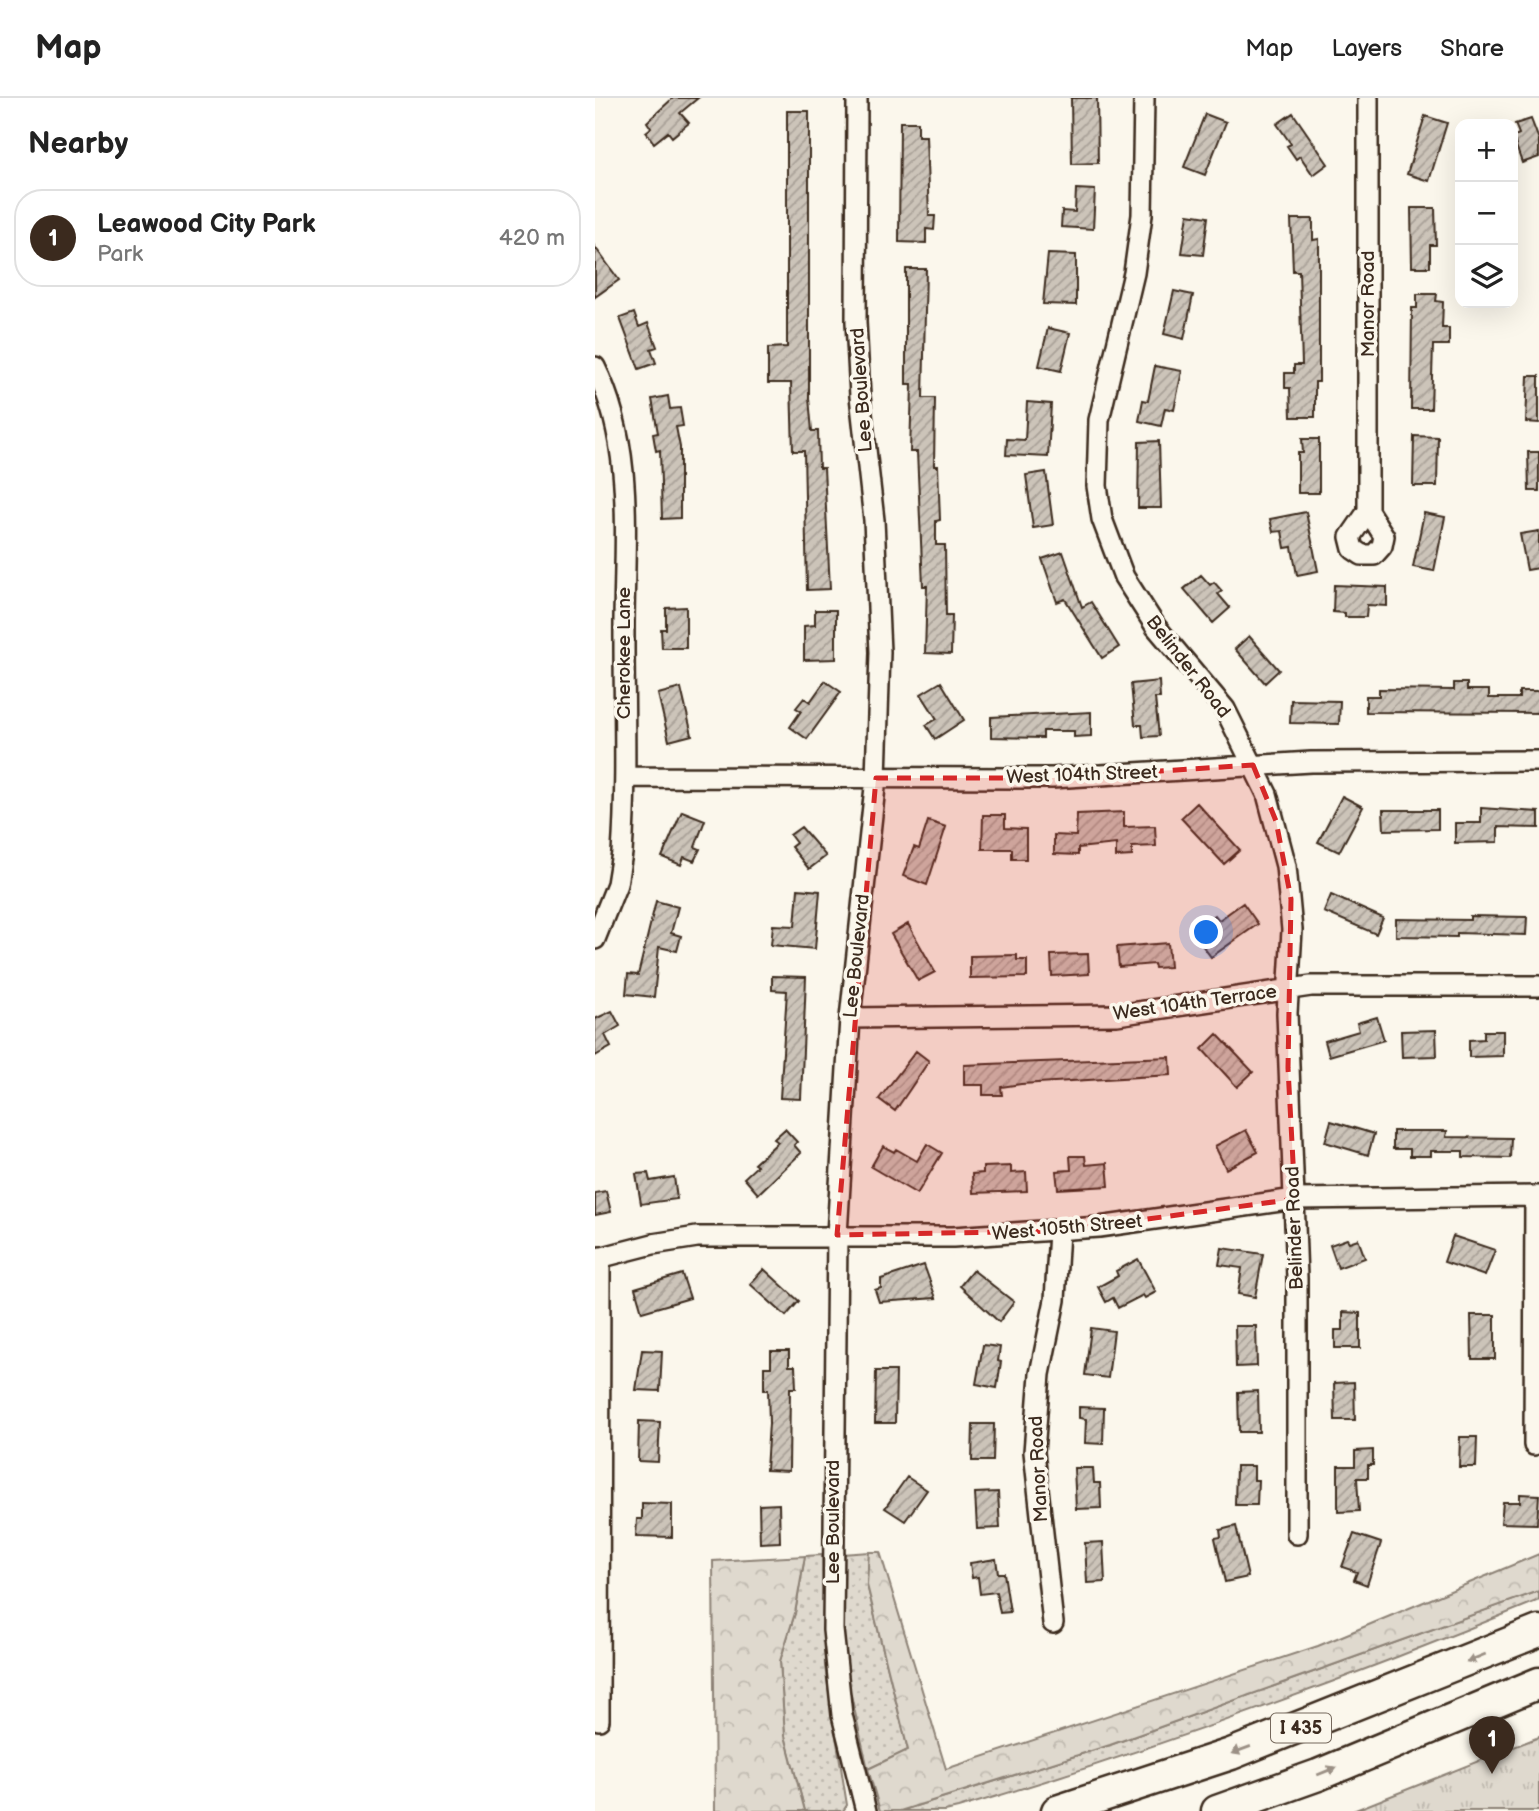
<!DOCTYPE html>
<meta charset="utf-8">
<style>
:root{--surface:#fff;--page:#f6f6f6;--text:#222;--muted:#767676;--line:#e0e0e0;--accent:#3b2a1e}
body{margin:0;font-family:"Balsamiq Sans",sans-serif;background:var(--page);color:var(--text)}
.controls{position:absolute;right:21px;top:21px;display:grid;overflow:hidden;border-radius:14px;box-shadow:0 7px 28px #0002}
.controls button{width:63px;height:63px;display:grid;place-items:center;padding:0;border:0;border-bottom:2px solid var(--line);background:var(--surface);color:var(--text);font:35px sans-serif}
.you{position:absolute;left:612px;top:835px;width:24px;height:24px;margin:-18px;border:5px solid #fff;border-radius:50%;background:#1a73e8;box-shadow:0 0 0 10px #1a73e833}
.badge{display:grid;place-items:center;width:46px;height:46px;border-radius:50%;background:var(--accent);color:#fff;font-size:23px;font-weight:700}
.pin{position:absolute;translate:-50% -58px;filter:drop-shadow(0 2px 4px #0008)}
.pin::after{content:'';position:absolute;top:37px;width:24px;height:21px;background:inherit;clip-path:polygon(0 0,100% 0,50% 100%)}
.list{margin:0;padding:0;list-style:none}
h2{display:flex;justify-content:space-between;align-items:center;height:91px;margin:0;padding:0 28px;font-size:30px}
h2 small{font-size:23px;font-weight:400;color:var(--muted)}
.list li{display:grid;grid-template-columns:46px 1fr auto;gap:21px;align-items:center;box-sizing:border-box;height:98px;margin:0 14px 14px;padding:0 14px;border:2px solid var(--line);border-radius:28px}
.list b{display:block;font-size:26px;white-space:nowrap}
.list p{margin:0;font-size:23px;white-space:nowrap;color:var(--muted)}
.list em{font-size:23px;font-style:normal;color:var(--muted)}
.icon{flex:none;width:38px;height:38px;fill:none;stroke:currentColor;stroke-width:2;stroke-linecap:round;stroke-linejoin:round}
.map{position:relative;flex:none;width:944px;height:1713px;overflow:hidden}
header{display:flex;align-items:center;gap:42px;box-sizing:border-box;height:98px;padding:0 35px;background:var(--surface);border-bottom:2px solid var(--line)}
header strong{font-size:33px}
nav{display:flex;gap:38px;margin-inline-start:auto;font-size:24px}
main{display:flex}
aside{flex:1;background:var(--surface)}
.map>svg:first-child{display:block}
.grass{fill:url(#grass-dots);stroke:#8d8276;stroke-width:2}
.forest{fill:url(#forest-crowns);stroke:#8d8276;stroke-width:2}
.park{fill:url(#park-tufts);stroke:#8d8276;stroke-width:2}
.building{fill:url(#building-hatch);stroke:#3b2a1e;stroke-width:2}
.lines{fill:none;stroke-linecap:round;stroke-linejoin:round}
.minor-casing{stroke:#3b2a1e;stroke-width:24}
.highway-casing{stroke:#3b2a1e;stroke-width:35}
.minor{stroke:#fbf7ec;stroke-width:19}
.highway{stroke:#fbf7ec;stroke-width:30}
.oneway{fill:#9b9085}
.marked{fill:#d62828;fill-opacity:0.2;stroke:#d62828;stroke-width:5;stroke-dasharray:14 9;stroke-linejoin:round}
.labels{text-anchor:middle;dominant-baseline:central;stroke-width:7;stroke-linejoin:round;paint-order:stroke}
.shield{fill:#fbf7ec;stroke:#75685c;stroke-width:2}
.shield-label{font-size:18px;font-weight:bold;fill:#3b2a1e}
.street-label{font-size:19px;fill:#3b2a1e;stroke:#fbf7ec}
</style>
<header>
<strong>Map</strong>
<nav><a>Map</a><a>Layers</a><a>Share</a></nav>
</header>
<main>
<aside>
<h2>Nearby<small></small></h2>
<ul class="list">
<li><span class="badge">1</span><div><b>Leawood City Park</b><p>Park</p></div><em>420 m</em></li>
</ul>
</aside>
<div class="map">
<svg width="944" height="1713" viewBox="0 0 944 1713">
<defs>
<pattern id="grass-dots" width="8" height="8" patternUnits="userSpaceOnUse" patternTransform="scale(1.75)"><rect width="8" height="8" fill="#dfd9ce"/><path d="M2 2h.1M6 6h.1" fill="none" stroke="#c0bab0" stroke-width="1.8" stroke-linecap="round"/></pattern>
<pattern id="forest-crowns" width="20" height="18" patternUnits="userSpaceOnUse" patternTransform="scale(1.75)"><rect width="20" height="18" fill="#dfd9ce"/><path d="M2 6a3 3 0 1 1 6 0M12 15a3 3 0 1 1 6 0" fill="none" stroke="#c0bab0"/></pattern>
<pattern id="park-tufts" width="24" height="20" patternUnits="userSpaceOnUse" patternTransform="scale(1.75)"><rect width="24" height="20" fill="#dfd9ce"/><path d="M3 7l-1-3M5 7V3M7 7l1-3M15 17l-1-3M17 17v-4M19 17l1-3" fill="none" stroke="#c0bab0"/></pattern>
<pattern id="building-hatch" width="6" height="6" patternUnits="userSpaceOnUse" patternTransform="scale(1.75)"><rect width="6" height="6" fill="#ccc4b9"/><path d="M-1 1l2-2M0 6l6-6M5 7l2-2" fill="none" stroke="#a79f96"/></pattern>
</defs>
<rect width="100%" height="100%" fill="#fbf7ec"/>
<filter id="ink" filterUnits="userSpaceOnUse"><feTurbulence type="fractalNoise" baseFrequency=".0143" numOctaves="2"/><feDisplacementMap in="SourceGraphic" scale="14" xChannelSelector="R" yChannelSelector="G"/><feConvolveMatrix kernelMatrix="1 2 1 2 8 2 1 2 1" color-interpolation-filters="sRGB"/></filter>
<g filter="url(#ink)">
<path class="grass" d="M 274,1454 L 272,1487 L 313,1652 L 273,1671 L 253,1584 L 248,1534 L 247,1456 Z
M 227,1457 L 230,1569 L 252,1707 L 248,1713 L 210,1713 L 190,1638 L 185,1563 L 200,1515 L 210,1458 Z
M 944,1493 L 944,1502 C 753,1581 561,1651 363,1710 L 350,1713 L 305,1713 L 515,1647 Z"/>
<path class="forest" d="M 274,1454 L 285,1454 L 351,1671 L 723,1548 L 944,1456 L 944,1493 L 515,1647 L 305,1713 L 285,1713 L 273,1671 L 313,1652 L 272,1487 Z
M 210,1458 L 200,1515 L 185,1563 L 190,1638 L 210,1713 L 120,1713 L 118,1463 Z"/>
<path class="park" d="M 944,1639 L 944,1713 L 758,1713 Z"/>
<path class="building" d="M 78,0 L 103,0 L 85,15 L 94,25 L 77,39 L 73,34 L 59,45 L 51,34 L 56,30 L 52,24 Z
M 476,0 L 502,0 L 503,65 L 477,66 Z
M 192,13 L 214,13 L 214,300 L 217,333 L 223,333 L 224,370 L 229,370 L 235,491 L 212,492 L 209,353 L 198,353 L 196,285 L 173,285 L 173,250 L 192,249 Z
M 698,15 L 733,66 L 718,77 L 705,58 L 701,61 L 692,48 L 696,46 L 682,26 Z
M 610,16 L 631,24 L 610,77 L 589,69 Z
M 830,18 L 852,25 L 834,83 L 812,76 Z
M 936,21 L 944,42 L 944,59 L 927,65 L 918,39 L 924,36 L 920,26 Z
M 305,24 L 323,24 L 323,38 L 331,38 L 334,118 L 340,118 L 339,132 L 331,131 L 331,145 L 304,144 Z
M 481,91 L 500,92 L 498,131 L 466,129 L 467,113 L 480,114 Z
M 816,110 L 840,110 L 841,147 L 835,147 L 835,169 L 817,169 Z
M 593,116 L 613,119 L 608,157 L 587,155 Z
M 696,121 L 718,121 L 718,142 L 724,141 L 724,284 L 720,284 L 720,319 L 696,319 L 695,290 L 690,290 L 690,275 L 699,275 L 699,267 L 707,267 L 704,173 L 698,173 Z
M 0,149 L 24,182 L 0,199 Z
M 453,156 L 481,157 L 481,207 L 448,206 Z
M 311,171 L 331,171 L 328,300 L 340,300 L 339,368 L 343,368 L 345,422 L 341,423 L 341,447 L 350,447 L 351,517 L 357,517 L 356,556 L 330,555 L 332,488 L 328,488 L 322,354 L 315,354 L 317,286 L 311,286 Z
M 579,193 L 598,197 L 589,241 L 569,236 Z
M 822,196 L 842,196 L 841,203 L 848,204 L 847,230 L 854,230 L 854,247 L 838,247 L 836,311 L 816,311 L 817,210 L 822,210 Z
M 39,215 L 44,229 L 53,225 L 62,249 L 56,251 L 61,265 L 44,271 L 25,220 Z
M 453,230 L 475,235 L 466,273 L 444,268 Z
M 560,268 L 587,273 L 579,312 L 570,310 L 566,328 L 544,323 L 548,302 L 553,303 Z
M 933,278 L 944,278 L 944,325 L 931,324 Z
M 73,298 L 75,311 L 85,310 L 88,328 L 81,329 L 85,349 L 85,420 L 67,421 L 65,352 L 61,353 L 58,336 L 63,335 L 57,301 Z
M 432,304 L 456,306 L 453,359 L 411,357 L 412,341 L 430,342 Z
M 819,338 L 843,339 L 842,388 L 818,388 Z
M 707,341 L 724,341 L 724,395 L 703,395 L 703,355 L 708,355 Z
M 564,343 L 566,410 L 543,410 L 544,344 Z
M 933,354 L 944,354 L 944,393 L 934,393 Z
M 451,374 L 458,427 L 438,430 L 431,377 Z
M 711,414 L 723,473 L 702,477 L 697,449 L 690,450 L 687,433 L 678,434 L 675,421 Z
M 829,415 L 850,419 L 839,473 L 818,469 Z
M 944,433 L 944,470 L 932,472 L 925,436 Z
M 468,454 L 487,509 L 496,504 L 524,549 L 507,560 L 470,501 L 462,504 L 447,461 Z
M 606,477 L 615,487 L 619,484 L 627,493 L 623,496 L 635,510 L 618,525 L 589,491 Z
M 739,487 L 792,489 L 792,508 L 772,507 L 771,519 L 750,519 L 750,515 L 738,514 Z
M 91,509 L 91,550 L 67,550 L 66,531 L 71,531 L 71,510 Z
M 220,512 L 241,512 L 241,561 L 209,562 L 209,528 L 220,527 Z
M 654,538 L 684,572 L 670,585 L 640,551 Z
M 230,583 L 246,594 L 212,641 L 195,629 L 206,613 L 201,610 L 209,600 L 215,604 Z
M 564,583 L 565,600 L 560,600 L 564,638 L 548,639 L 547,627 L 540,627 L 536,586 Z
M 346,584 L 369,622 L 340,641 L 331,627 L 342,621 L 326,596 Z
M 859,585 L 872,585 L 872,592 L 894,592 L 894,600 L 924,600 L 924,593 L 944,593 L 944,615 L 771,614 L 771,598 L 784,598 L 784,591 L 859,592 Z
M 86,590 L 97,637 L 74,643 L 63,596 Z
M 696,602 L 745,603 L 744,626 L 695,625 Z
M 496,614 L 496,638 L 479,639 L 479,633 L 448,633 L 448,640 L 396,639 L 396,619 Z
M 747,698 L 768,709 L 744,754 L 723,744 Z
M 602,705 L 645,752 L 629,766 L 586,720 Z
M 886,710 L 944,714 L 944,730 L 903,729 L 903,744 L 860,745 L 860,725 L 886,725 Z
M 788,712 L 843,712 L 843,731 L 789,732 Z
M 87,713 L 110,722 L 100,749 L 105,751 L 99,763 L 89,759 L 86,767 L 67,759 Z
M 529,714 L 529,729 L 560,728 L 561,748 L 537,749 L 537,758 L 521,759 L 521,746 L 483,750 L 483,757 L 459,756 L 459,737 L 481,738 L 482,716 Z
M 388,717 L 410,717 L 410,730 L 431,731 L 431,761 L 417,761 L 417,751 L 387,751 Z
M 333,723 L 351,729 L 332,787 L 308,778 L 319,749 L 324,751 Z
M 206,729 L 231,758 L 214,771 L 196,749 L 201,745 L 195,737 Z
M 203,791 L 225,793 L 220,851 L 176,847 L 178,827 L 200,828 Z
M 736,797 L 788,820 L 781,836 L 729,814 Z
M 61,803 L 83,809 L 76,835 L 86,838 L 82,853 L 64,849 L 59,899 L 31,896 L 33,876 L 43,877 Z
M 648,805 L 663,826 L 616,859 L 601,839 L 614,830 L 609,824 L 620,817 L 624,822 Z
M 875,818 L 932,819 L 931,837 L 862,835 L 862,839 L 801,838 L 801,821 L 875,822 Z
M 313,826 L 340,874 L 323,883 L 296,836 Z
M 573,845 L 575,869 L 560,870 L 559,866 L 524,869 L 522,849 Z
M 493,856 L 494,876 L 457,878 L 456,857 Z
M 422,857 L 422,862 L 432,862 L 432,879 L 375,880 L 375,858 Z
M 177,878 L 211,879 L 206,1001 L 185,1000 L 192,893 L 177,892 Z
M 17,913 L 25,928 L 10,937 L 16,949 L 0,958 L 0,921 Z
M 782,919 L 789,942 L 734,958 L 730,943 L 764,933 L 762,925 Z
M 841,932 L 842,958 L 807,959 L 806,933 Z
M 889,933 L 908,933 L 908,958 L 874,959 L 874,942 L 889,941 Z
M 622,936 L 658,974 L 642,989 L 607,951 Z
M 321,953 L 334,963 L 300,1013 L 284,1001 Z
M 575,959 L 576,977 L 426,986 L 406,989 L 407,997 L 388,997 L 388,987 L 369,987 L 369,967 Z
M 736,1023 L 779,1036 L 773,1057 L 730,1044 Z
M 190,1031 L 202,1044 L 199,1047 L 206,1055 L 163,1096 L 149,1080 L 162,1068 L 159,1066 L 183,1044 L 179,1041 Z
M 651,1032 L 663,1054 L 631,1071 L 620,1048 Z
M 798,1033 L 852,1033 L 851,1039 L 916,1040 L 915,1060 L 868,1059 L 868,1053 L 836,1053 L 836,1058 L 815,1058 L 815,1051 L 798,1051 Z
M 332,1046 L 347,1055 L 322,1096 L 276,1069 L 288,1048 L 299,1054 L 301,1051 L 322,1063 Z
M 475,1058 L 490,1058 L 491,1067 L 512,1065 L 514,1088 L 463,1091 L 461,1073 L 476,1072 Z
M 416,1068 L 416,1075 L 431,1074 L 432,1093 L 378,1095 L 377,1076 L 388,1075 L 388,1069 Z
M 53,1075 L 55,1083 L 79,1079 L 82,1101 L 46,1106 L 41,1076 Z
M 11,1093 L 16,1114 L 0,1117 L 0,1095 Z
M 858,1138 L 900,1152 L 890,1178 L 849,1164 Z
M 752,1141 L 754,1144 L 763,1141 L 770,1160 L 743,1170 L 735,1147 Z
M 627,1150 L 668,1156 L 660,1199 L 643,1196 L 647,1170 L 624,1167 Z
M 543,1161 L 561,1194 L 550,1200 L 548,1197 L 523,1210 L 518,1200 L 511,1204 L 503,1189 L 523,1178 L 521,1173 Z
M 329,1167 L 341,1200 L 284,1204 L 280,1192 L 286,1190 L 286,1181 Z
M 169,1171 L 204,1203 L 191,1218 L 155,1186 Z
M 378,1172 L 419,1204 L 404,1224 L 365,1188 Z
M 87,1176 L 95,1200 L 47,1214 L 40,1190 Z
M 748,1214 L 765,1215 L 765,1250 L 740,1250 L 740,1232 L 748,1232 Z
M 876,1217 L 900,1217 L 900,1261 L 877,1261 Z
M 640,1228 L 661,1228 L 662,1268 L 641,1269 Z
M 496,1230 L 519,1233 L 513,1280 L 490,1277 Z
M 388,1247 L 405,1249 L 403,1263 L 406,1264 L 402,1290 L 381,1286 Z
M 47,1252 L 67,1253 L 65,1293 L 41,1292 Z
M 176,1253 L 194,1253 L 194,1268 L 200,1268 L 201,1290 L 195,1290 L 194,1373 L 171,1372 L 174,1325 L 173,1292 L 169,1292 L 169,1269 L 176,1269 Z
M 281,1273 L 301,1273 L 300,1325 L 280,1325 Z
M 759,1284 L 760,1322 L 740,1322 L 739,1285 Z
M 663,1293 L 664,1334 L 644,1334 L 643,1294 Z
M 484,1309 L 509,1310 L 508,1346 L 490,1345 L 491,1321 L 484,1320 Z
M 44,1323 L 65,1324 L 63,1364 L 43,1363 Z
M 378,1326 L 399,1326 L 398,1363 L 377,1363 Z
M 865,1339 L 882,1339 L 881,1369 L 864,1369 Z
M 778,1352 L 778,1367 L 773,1367 L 773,1380 L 762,1380 L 764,1413 L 743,1414 L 743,1368 L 760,1368 L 760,1353 Z
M 641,1368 L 659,1368 L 659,1382 L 663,1382 L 662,1407 L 640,1407 Z
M 479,1370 L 498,1370 L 499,1385 L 505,1385 L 506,1410 L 481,1411 Z
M 312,1379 L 332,1392 L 310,1423 L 290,1410 Z
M 403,1394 L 405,1430 L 382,1431 L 380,1395 Z
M 925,1396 L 944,1397 L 942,1426 L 906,1425 L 908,1404 L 925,1404 Z
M 47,1405 L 77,1406 L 77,1439 L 41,1438 L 42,1421 L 47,1421 Z
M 184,1406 L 185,1444 L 165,1445 L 164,1407 Z
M 641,1428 L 653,1479 L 630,1484 L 620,1440 L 626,1439 L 625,1432 Z
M 759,1436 L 786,1445 L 772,1487 L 759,1482 L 762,1474 L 747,1469 Z
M 508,1444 L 510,1484 L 492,1485 L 490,1445 Z
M 401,1461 L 403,1475 L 409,1475 L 415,1514 L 405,1515 L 401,1494 L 385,1496 L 383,1479 L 377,1480 L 375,1465 Z"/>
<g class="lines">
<defs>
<path id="minor" d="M 262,0 L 261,224 L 265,298 L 279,422 L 285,554 L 281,680 L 255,920 L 242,1137 L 238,1532 L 247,1617 L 271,1713
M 549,0 L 547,117 L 539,175 L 504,322 L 502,388 L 507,421 L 529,479 L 561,529 L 630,611 L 672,696 L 691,768 L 697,832 L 692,915 L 702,1180 L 702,1436
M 0,269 C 42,352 28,451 29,542 C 29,613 32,684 27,755 L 22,786 L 0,841
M 773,413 L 789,438 L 787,448 L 779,457 L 767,457 L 758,451 L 755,439 L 773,413 L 773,0
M 30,679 L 457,680 L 716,664 L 944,663
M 255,920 L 522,917 L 716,888 L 944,888
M 0,1161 L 58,1146 L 102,1139 L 358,1139 L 504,1129 L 700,1101 L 944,1098
M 939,1347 L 940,1098
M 458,1525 L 439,1354 L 445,1276 L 460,1202 L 464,1133
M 4,1622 L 5,1159"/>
<path id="highway" d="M 462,1713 L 636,1656 L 944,1533
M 622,1713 L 723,1677 L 944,1585"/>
</defs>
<use href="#minor" class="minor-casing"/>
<use href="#highway" class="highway-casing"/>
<use href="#minor" class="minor"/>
<use href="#highway" class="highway"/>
</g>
<defs><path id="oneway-solid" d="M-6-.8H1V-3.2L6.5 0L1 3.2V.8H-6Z" transform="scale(1.75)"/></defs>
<g class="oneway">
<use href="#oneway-solid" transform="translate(881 1560) rotate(158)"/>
<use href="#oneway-solid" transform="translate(646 1652) rotate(160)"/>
<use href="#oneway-solid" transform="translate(732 1673) rotate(-22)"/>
</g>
</g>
<path class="marked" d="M 658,667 L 681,723 L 696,801 L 693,970 L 700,1101 L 464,1133 L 242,1137 L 281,680 L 457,680 Z"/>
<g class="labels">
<rect class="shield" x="676" y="1615.5" width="60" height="29" rx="5"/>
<g class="shield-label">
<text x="706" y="1630">I 435</text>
</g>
<g class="street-label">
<text transform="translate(773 206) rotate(-90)">Manor Road</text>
<text transform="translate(267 292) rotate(-94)">Lee Boulevard</text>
<text transform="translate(29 555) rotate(-90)">Cherokee Lane</text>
<text transform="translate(593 569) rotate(52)">Belinder Road</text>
<text transform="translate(487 677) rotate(-2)">West 104th Street</text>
<text transform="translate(262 858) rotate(-84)">Lee Boulevard</text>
<text transform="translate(600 905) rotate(-8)">West 104th Terrace</text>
<text transform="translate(472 1130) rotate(-5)">West 105th Street</text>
<text transform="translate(700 1130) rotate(-92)">Belinder Road</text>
<text transform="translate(444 1371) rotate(-93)">Manor Road</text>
<text transform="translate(238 1424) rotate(-90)">Lee Boulevard</text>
</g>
</g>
</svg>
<div class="controls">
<button>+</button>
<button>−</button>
<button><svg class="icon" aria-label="layers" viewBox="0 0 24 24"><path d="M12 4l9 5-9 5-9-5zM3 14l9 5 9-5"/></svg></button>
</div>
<div class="you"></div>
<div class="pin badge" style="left:897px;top:1676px">1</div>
</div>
</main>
